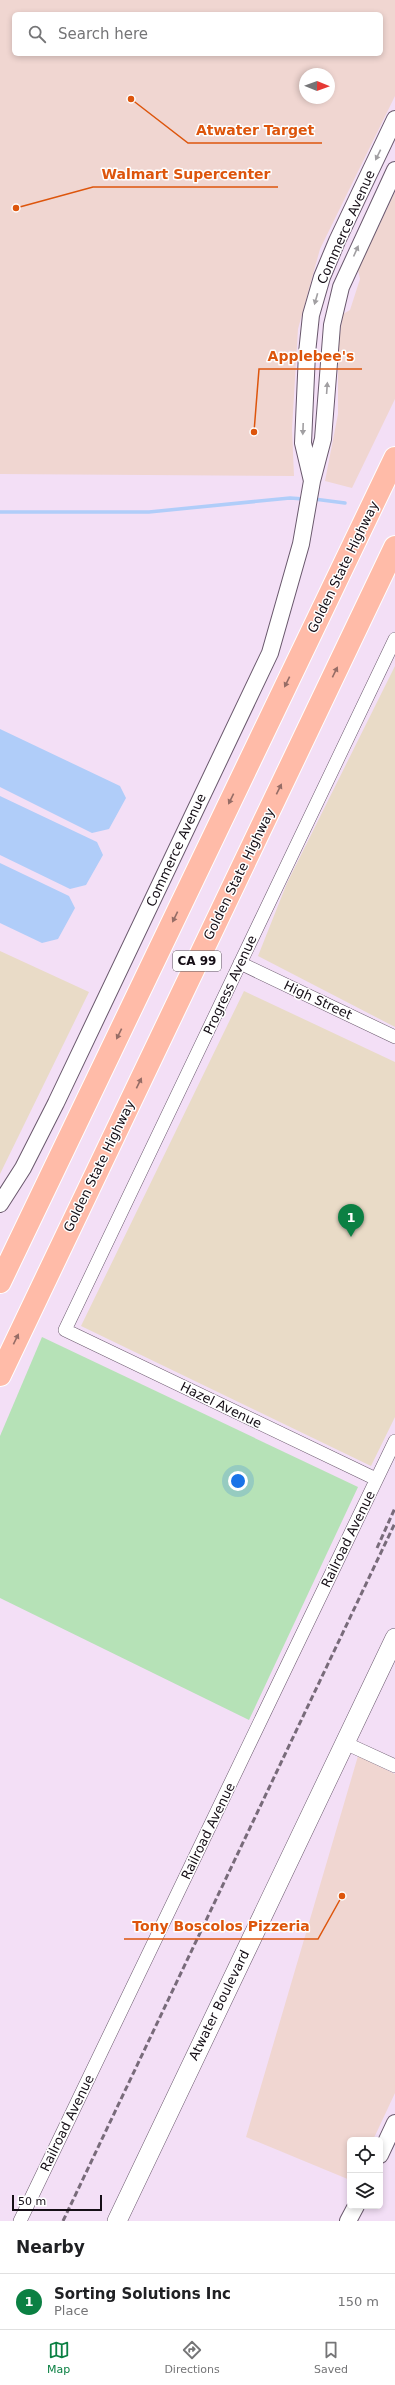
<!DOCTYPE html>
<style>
:root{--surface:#fff;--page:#f6f6f6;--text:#202124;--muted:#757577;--line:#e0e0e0;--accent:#0b8043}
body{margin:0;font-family:"DejaVu Sans",sans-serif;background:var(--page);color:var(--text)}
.controls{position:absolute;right:12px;bottom:12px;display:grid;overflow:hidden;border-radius:6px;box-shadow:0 2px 6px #0003}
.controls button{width:36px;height:36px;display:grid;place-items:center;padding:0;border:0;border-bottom:1px solid var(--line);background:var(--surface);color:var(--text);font:20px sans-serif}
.compass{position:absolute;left:299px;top:68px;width:36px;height:36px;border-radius:50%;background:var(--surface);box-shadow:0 2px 6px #0003;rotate:91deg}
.scale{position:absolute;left:12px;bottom:10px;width:90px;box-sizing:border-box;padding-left:4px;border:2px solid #150e16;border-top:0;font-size:11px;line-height:14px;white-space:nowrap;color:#150e16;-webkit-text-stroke:3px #fff;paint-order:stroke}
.you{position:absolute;left:238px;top:1481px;width:14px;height:14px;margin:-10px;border:3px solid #fff;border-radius:50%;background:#1a73e8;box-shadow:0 0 0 6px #1a73e833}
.badge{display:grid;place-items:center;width:26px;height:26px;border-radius:50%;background:var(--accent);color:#fff;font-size:13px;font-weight:700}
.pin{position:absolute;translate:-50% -33px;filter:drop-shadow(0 1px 2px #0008)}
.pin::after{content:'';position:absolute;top:21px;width:14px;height:12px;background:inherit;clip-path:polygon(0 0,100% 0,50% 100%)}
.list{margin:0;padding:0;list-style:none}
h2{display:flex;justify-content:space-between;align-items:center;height:52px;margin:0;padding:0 16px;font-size:17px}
h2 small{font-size:13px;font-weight:400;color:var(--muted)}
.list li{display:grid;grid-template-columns:26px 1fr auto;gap:12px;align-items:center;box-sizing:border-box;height:56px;padding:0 16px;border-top:1px solid var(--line)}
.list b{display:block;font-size:15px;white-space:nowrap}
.list p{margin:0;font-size:13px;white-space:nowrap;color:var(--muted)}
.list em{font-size:13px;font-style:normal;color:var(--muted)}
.icon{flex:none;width:22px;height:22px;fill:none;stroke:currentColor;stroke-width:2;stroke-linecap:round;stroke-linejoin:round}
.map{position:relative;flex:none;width:395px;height:2221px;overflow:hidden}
.search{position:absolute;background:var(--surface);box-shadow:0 2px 6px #0003;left:12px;right:12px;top:12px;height:44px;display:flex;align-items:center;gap:10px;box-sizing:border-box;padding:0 14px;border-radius:6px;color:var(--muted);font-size:15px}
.sheet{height:108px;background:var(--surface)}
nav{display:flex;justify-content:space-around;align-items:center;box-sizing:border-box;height:56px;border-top:1px solid var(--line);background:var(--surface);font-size:11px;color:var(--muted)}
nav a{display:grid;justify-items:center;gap:2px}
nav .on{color:var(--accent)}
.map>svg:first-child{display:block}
.commercial{fill:#f0d6d1;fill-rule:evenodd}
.industrial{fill:#e9dbc7}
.green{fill:#b6e2b7}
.water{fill:#b0cdf9}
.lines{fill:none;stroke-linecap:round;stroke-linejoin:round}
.stream{stroke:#b0cdf9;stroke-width:3.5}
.minor-casing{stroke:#69586c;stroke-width:14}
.tertiary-casing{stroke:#69586c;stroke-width:18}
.secondary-casing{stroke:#69586c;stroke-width:20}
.motorway-casing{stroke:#fff;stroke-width:24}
.minor{stroke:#fff;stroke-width:13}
.tertiary{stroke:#fff;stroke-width:16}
.secondary{stroke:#fff;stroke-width:19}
.motorway{stroke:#ffbba8;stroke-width:22}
.rail{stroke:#786b7a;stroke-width:3;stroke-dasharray:6 3;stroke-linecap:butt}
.oneway{fill:#a19fa2}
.oneway2{fill:#966d66}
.labels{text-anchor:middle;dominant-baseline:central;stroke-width:3;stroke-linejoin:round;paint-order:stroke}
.shield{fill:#fff;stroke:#5b565c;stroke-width:1}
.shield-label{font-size:12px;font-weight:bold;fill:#150e16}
.street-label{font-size:13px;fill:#150e16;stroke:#fff}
.leader{fill:none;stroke:#dd550c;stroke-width:1.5}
.callout-dot{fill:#dd550c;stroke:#fff;stroke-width:1.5}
.callout-label{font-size:14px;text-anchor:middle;font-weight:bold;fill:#dd550c;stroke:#fff;stroke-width:3;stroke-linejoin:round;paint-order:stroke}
</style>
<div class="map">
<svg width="395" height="2221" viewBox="0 0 395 2221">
<rect width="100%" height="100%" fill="#f3dff6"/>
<path class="commercial" d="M 0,0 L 395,0 L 395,96 L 320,249 L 298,329 L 292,429 L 294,476 L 0,474 ZM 14,14 L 381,14 L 381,54 L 14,54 ZM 305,74 L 329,74 L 329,98 L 305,98 Z
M 395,192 L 395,399 L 352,488 L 325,481 L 338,414 L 338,346 L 343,314 L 350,310 L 360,279 L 358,270 Z
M 358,1756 L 395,1774 L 395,2093 L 373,2140 L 350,2140 L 350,2180 L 246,2137 Z"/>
<path class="industrial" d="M 395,666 L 395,1027 L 258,956 L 287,883 Z
M 0,951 L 89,992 L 0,1174 Z
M 244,991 L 395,1062 L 395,1417 L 371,1466 L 81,1326 Z"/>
<path class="green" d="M 42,1337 L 358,1487 L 249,1720 L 0,1598 L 0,1436 Z"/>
<path class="water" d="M 0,729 L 120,786 L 126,798 L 109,829 L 92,833 L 0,787 Z
M 0,796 L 97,842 L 103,855 L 86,885 L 70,889 L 0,855 Z
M 0,863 L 69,896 L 75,908 L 58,939 L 42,943 L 0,923 Z"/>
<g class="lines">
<path class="stream" d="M 314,499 L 345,503
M 0,512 L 149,512 L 290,498 L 304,499"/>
<defs>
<path id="minor" d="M 240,963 L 395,1037
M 376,1479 L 65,1330 L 395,639
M 345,1743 L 395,1766
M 20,2221 L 395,1441"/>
<path id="tertiary" d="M 312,481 L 303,443 L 307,353 L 311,315 L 322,277 L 337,241 L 395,119
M 0,1204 L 23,1168 L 56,1103 L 270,653 L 301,544 L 312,481 L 323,439 L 332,325 L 341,287 L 395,170
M 380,2155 L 395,2123
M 348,2221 L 356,2206"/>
<path id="secondary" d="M 117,2221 L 395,1638"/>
<path id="motorway" d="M 0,1282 L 395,458
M 0,1375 L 395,547"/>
</defs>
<use href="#minor" class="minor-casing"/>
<use href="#tertiary" class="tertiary-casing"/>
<use href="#secondary" class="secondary-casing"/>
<use href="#motorway" class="motorway-casing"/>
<use href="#minor" class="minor"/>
<use href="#tertiary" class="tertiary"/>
<use href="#secondary" class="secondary"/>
<use href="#motorway" class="motorway"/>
<path class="rail" d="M 377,1548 L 395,1508
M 63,2221 L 395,1523"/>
</g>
<defs><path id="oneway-solid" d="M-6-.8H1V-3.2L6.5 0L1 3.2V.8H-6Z"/></defs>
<g class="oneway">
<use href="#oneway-solid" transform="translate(378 155) rotate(116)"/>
<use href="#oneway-solid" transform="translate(356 251) rotate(-66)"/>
<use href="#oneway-solid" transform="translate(316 299) rotate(106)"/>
<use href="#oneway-solid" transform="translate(327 388) rotate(-86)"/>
<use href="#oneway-solid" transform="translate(303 429) rotate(92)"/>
</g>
<g class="oneway2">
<use href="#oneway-solid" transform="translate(335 672) rotate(-64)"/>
<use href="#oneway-solid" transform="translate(287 682) rotate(116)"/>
<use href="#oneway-solid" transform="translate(279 789) rotate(-64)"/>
<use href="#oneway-solid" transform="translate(231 799) rotate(116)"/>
<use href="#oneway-solid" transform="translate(175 917) rotate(116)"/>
<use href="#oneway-solid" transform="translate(119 1034) rotate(116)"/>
<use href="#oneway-solid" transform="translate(139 1083) rotate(-64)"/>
<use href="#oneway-solid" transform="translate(16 1339) rotate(-64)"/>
</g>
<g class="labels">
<rect class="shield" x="173" y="951" width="48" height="20" rx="3"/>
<g class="shield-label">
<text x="197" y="961">CA 99</text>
</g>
<g class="street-label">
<text transform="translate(346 227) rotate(-66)">Commerce Avenue</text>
<text transform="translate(343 567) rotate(-64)">Golden State Highway</text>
<text transform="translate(176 850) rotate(-65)">Commerce Avenue</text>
<text transform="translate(239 874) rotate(-64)">Golden State Highway</text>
<text transform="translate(230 985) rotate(-65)">Progress Avenue</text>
<text transform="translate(318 1000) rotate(25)">High Street</text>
<text transform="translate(99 1166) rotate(-64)">Golden State Highway</text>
<text transform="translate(221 1405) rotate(26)">Hazel Avenue</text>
<text transform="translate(348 1539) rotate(-64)">Railroad Avenue</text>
<text transform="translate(208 1831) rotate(-64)">Railroad Avenue</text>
<text transform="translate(219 2005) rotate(-64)">Atwater Boulevard</text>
<text transform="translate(67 2123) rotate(-64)">Railroad Avenue</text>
</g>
</g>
<path class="leader" d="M131 99L188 143H322M16 208L93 187H278M254 432L259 369H362M342 1896L318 1939H124"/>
<g class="callout-dot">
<circle cx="131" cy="99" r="4"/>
<circle cx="16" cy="208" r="4"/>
<circle cx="254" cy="432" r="4"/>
<circle cx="342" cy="1896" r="4"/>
</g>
<g class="callout-label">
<text x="255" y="135">Atwater Target</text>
<text x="186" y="179">Walmart Supercenter</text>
<text x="311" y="361">Applebee's</text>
<text x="221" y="1931">Tony Boscolos Pizzeria</text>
</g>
</svg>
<div class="controls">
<button><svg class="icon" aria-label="locate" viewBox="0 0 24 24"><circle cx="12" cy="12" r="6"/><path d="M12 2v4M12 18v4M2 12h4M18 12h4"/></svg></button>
<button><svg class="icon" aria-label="layers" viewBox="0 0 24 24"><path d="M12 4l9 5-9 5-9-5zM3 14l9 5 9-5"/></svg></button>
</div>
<svg class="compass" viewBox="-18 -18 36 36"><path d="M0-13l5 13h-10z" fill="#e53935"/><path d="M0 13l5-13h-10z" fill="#757577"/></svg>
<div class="scale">50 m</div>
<div class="you"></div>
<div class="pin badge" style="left:351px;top:1237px">1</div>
<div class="search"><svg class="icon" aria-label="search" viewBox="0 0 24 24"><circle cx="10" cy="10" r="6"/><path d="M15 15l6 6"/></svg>Search here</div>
</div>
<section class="sheet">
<h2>Nearby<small></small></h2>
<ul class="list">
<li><span class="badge">1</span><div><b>Sorting Solutions Inc</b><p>Place</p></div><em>150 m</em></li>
</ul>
</section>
<nav>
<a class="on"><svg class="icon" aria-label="map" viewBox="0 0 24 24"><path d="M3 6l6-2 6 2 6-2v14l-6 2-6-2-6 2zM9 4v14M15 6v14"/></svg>Map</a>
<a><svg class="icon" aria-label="directions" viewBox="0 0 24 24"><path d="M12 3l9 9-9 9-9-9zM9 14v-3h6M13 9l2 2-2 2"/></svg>Directions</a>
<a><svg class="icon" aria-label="saved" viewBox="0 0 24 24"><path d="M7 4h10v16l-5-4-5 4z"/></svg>Saved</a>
</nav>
